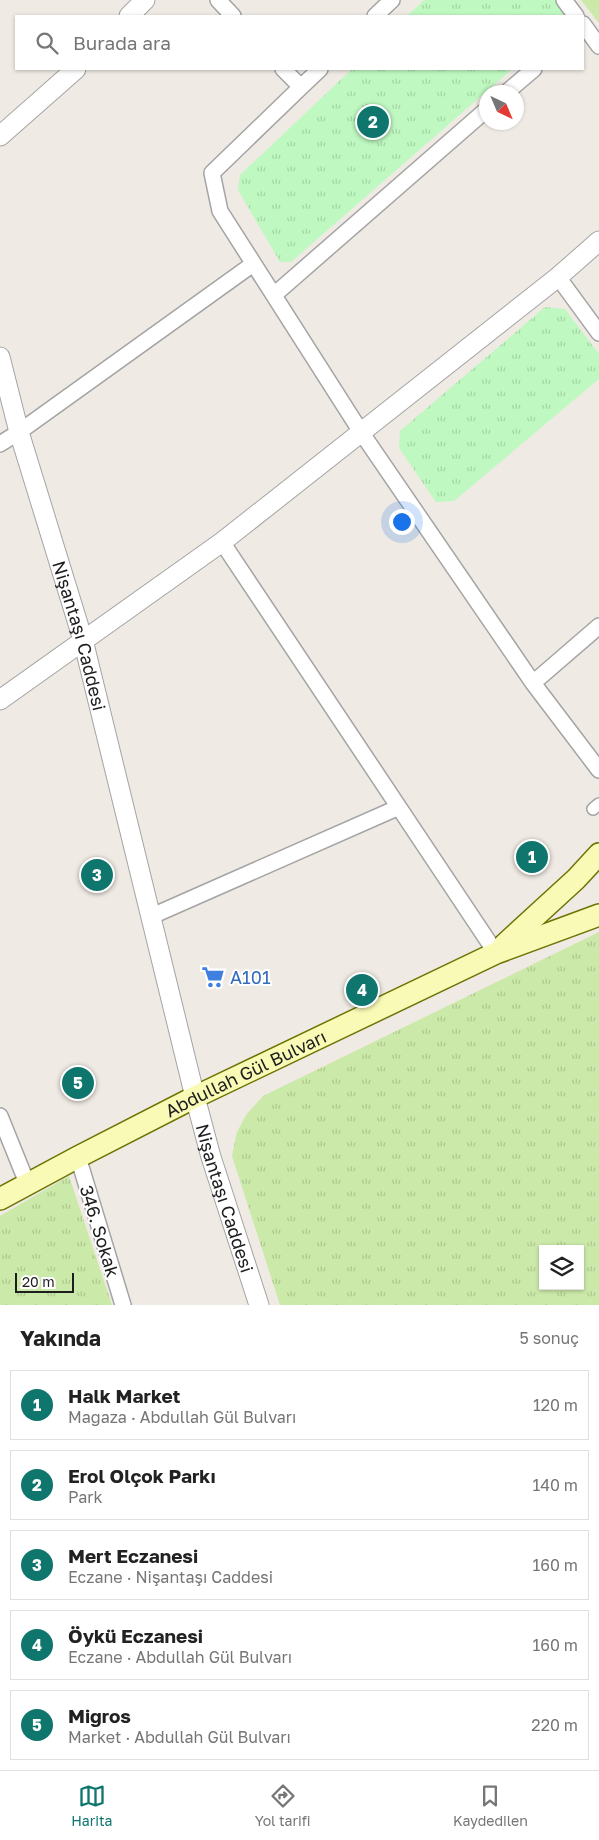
<!DOCTYPE html>
<html lang="tr">
<meta charset="utf-8">
<style>
:root{--surface:#fff;--page:#f2f2f2;--text:#222;--muted:#767676;--line:#e0e0e0;--accent:#0f766e}
body{margin:0;font-family:"Golos Text",sans-serif;background:var(--page);color:var(--text)}
.controls{position:absolute;right:15px;bottom:15px;display:grid;overflow:hidden;border-radius:0px;box-shadow:0 1px 4px #0004}
.controls button{width:45px;height:45px;display:grid;place-items:center;padding:0;border:0;border-bottom:1px solid var(--line);background:var(--surface);color:var(--text);font:25px sans-serif}
.compass{position:absolute;left:479px;top:85px;width:45px;height:45px;border-radius:50%;background:var(--surface);box-shadow:0 1px 4px #0004;rotate:136deg}
.scale{position:absolute;left:15px;bottom:12px;width:59px;box-sizing:border-box;padding-left:5px;border:2px solid #1d1d1d;border-top:0;font-size:14px;line-height:18px;white-space:nowrap;color:#1d1d1d;-webkit-text-stroke:4px #fff;paint-order:stroke}
.you{position:absolute;left:401px;top:521px;width:18px;height:18px;margin:-12px;border:4px solid #fff;border-radius:50%;background:#1a73e8;box-shadow:0 0 0 8px #1a73e833}
.badge{display:grid;place-items:center;width:32px;height:32px;border-radius:50%;background:var(--accent);color:#fff;font-size:16px;font-weight:700}
.pin{position:absolute;translate:-50% -50%;border:2px solid #fff;box-shadow:0 1px 5px #0006}
.list{margin:0;padding:0;list-style:none}
h2{display:flex;justify-content:space-between;align-items:center;height:65px;margin:0;padding:0 20px;font-size:21px}
h2 small{font-size:16px;font-weight:400;color:var(--muted)}
.list li{display:grid;grid-template-columns:32px 1fr auto;gap:15px;align-items:center;box-sizing:border-box;height:70px;margin:0 10px 10px;padding:0 10px;border:1px solid var(--line);border-radius:0px}
.list b{display:block;font-size:19px;white-space:nowrap}
.list p{margin:0;font-size:16px;white-space:nowrap;color:var(--muted)}
.list em{font-size:16px;font-style:normal;color:var(--muted)}
.icon{flex:none;width:28px;height:28px;fill:none;stroke:currentColor;stroke-width:2;stroke-linecap:round;stroke-linejoin:round}
.map{position:relative;flex:none;width:599px;height:1305px;overflow:hidden}
.search{position:absolute;background:var(--surface);box-shadow:0 1px 4px #0004;left:15px;right:15px;top:15px;height:55px;display:flex;align-items:center;gap:12px;box-sizing:border-box;padding:0 18px;border-radius:0px;color:var(--muted);font-size:19px}
.sheet{height:465px;background:var(--surface)}
nav{display:flex;justify-content:space-around;align-items:center;box-sizing:border-box;height:70px;border-top:1px solid var(--line);background:var(--surface);font-size:14px;color:var(--muted)}
nav a{display:grid;justify-items:center;gap:2px}
nav .on{color:var(--accent)}
.map>svg:first-child{display:block}
.grass{fill:url(#grass-tufts);fill-rule:evenodd}
.park{fill:url(#park-tufts)}
.lines{fill:none;stroke-linecap:round;stroke-linejoin:round}
.pedestrian-casing{stroke:#a4a4a4;stroke-width:14}
.minor-casing{stroke:#a4a4a4;stroke-width:18}
.tertiary-casing{stroke:#a4a4a4;stroke-width:21}
.secondary-casing{stroke:#6d7404;stroke-width:24}
.pedestrian{stroke:#fff;stroke-width:11}
.minor{stroke:#fff;stroke-width:15}
.tertiary{stroke:#fff;stroke-width:19}
.secondary{stroke:#f9fab6;stroke-width:21}
.labels{text-anchor:middle;dominant-baseline:central;stroke-width:4;stroke-linejoin:round;paint-order:stroke}
.street-label{font-size:18px;fill:#1d1d1d;stroke:#fff}
.shop-label{font-size:18px;fill:#366cbe;stroke:#fff;text-anchor:start}
</style>
<div class="map">
<svg width="599" height="1305" viewBox="0 0 599 1305">
<defs>
<pattern id="grass-tufts" width="24" height="20" patternUnits="userSpaceOnUse" patternTransform="scale(1.25)"><rect width="24" height="20" fill="#cbe9a8"/><path d="M3 7l-1-3M5 7V3M7 7l1-3M15 17l-1-3M17 17v-4M19 17l1-3" fill="none" stroke="#aec790"/></pattern>
<pattern id="park-tufts" width="24" height="20" patternUnits="userSpaceOnUse" patternTransform="scale(1.25)"><rect width="24" height="20" fill="#bff9c1"/><path d="M3 7l-1-3M5 7V3M7 7l1-3M15 17l-1-3M17 17v-4M19 17l1-3" fill="none" stroke="#a4d5a5"/></pattern>
</defs>
<rect width="100%" height="100%" fill="#efeae3"/>
<path class="grass" d="M 581,0 L 599,0 L 599,23 Z
M 599,932 L 599,1305 L 280,1305 L 232,1156 L 237,1132 L 246,1115 L 263,1096 ZM 543,1249 L 580,1249 L 580,1286 L 543,1286 Z
M 69,1176 L 112,1305 L 0,1305 L 0,1216 Z"/>
<path class="park" d="M 424,0 L 557,0 L 565,9 L 566,16 L 407,16 Z
M 352,69 L 512,69 L 291,262 L 280,262 L 238,190 L 240,175 Z
M 545,307 L 565,309 L 599,354 L 599,379 L 454,501 L 436,502 L 399,448 L 400,431 Z"/>
<g class="lines">
<defs>
<path id="pedestrian" d="M 593,809 L 599,804"/>
<path id="minor" d="M 218,0 L 233,16
M 564,0 L 576,16
M 375,16 L 392,0
M 583,24 L 599,46
M 283,69 L 301,87 L 212,173 L 220,211 L 361,432 L 533,683
M 301,87 L 320,69
M 507,92 L 534,69
M 558,277 L 599,333
M 274,295 L 486,110
M 0,444 L 19,432 L 253,264
M 222,542 L 496,953
M 599,626 L 533,683 L 599,770
M 152,916 L 397,808
M 0,1116 L 27,1183
M 78,1157 L 123,1305"/>
<g id="tertiary">
<path d="M 129,16 L 145,0"/>
<path d="M 0,136 L 76,69"/>
<path id="s1" d="M 0,357 L 19,432 L 83,640 L 195,1097 L 211,1157 L 259,1305"/>
<path d="M 0,700 L 222,542 L 558,277 L 599,241"/>
</g>
<g id="secondary">
<path d="M 504,945 L 576,879 L 599,854"/>
<path id="s2" d="M 0,1199 L 78,1157 L 195,1097 L 496,953 L 599,915"/>
</g>
</defs>
<use href="#pedestrian" class="pedestrian-casing"/>
<use href="#minor" class="minor-casing"/>
<use href="#tertiary" class="tertiary-casing"/>
<use href="#secondary" class="secondary-casing"/>
<use href="#pedestrian" class="pedestrian"/>
<use href="#minor" class="minor"/>
<use href="#tertiary" class="tertiary"/>
<use href="#secondary" class="secondary"/>
</g>
<defs>
<symbol id="supermarket-bare" viewBox="-9 -9 18 18"><path d="M-6-5.5h2.5l.6 2H6L4.5 2H-2.5L-4.4-4H-6ZM-1.5 3.2a1.3 1.3 0 1 0 .1 0ZM3 3.2a1.3 1.3 0 1 0 .1 0Z" fill="#3f7fe0" stroke="#fff" stroke-width="2.5" paint-order="stroke"/></symbol>
</defs>
<g fill-rule="evenodd">
<use href="#supermarket-bare" x="197" y="961" width="32" height="32"/>
</g>
<g class="labels">
<g class="street-label">
<text stroke="none"><textPath href="#s1" startOffset="290">Nişantaşı Caddesi</textPath></text>
<text stroke="none"><textPath href="#s2" startOffset="276">Abdullah Gül Bulvarı</textPath></text>
<text stroke="none"><textPath href="#s1" startOffset="871">Nişantaşı Caddesi</textPath></text>
<text transform="translate(100 1231) rotate(73)">346. Sokak</text>
</g>
<g class="shop-label">
<text x="230" y="977">A101</text>
</g>
</g>
</svg>
<div class="controls">
<button><svg class="icon" aria-label="layers" viewBox="0 0 24 24"><path d="M12 4l9 5-9 5-9-5zM3 14l9 5 9-5"/></svg></button>
</div>
<svg class="compass" viewBox="-18 -18 36 36"><path d="M0-13l5 13h-10z" fill="#e53935"/><path d="M0 13l5-13h-10z" fill="#767676"/></svg>
<div class="scale">20 m</div>
<div class="you"></div>
<div class="pin badge" style="left:532px;top:857px">1</div>
<div class="pin badge" style="left:373px;top:122px">2</div>
<div class="pin badge" style="left:97px;top:875px">3</div>
<div class="pin badge" style="left:362px;top:990px">4</div>
<div class="pin badge" style="left:78px;top:1083px">5</div>
<div class="search"><svg class="icon" aria-label="search" viewBox="0 0 24 24"><circle cx="10" cy="10" r="6"/><path d="M15 15l6 6"/></svg>Burada ara</div>
</div>
<section class="sheet">
<h2>Yakında<small>5 sonuç</small></h2>
<ul class="list">
<li><span class="badge">1</span><div><b>Halk Market</b><p>Mağaza · Abdullah Gül Bulvarı</p></div><em>120 m</em></li>
<li><span class="badge">2</span><div><b>Erol Olçok Parkı</b><p>Park</p></div><em>140 m</em></li>
<li><span class="badge">3</span><div><b>Mert Eczanesi</b><p>Eczane · Nişantaşı Caddesi</p></div><em>160 m</em></li>
<li><span class="badge">4</span><div><b>Öykü Eczanesi</b><p>Eczane · Abdullah Gül Bulvarı</p></div><em>160 m</em></li>
<li><span class="badge">5</span><div><b>Migros</b><p>Market · Abdullah Gül Bulvarı</p></div><em>220 m</em></li>
</ul>
</section>
<nav>
<a class="on"><svg class="icon" aria-label="map" viewBox="0 0 24 24"><path d="M3 6l6-2 6 2 6-2v14l-6 2-6-2-6 2zM9 4v14M15 6v14"/></svg>Harita</a>
<a><svg class="icon" aria-label="directions" viewBox="0 0 24 24"><path d="M12 3l9 9-9 9-9-9zM9 14v-3h6M13 9l2 2-2 2"/></svg>Yol tarifi</a>
<a><svg class="icon" aria-label="saved" viewBox="0 0 24 24"><path d="M7 4h10v16l-5-4-5 4z"/></svg>Kaydedilen</a>
</nav>
